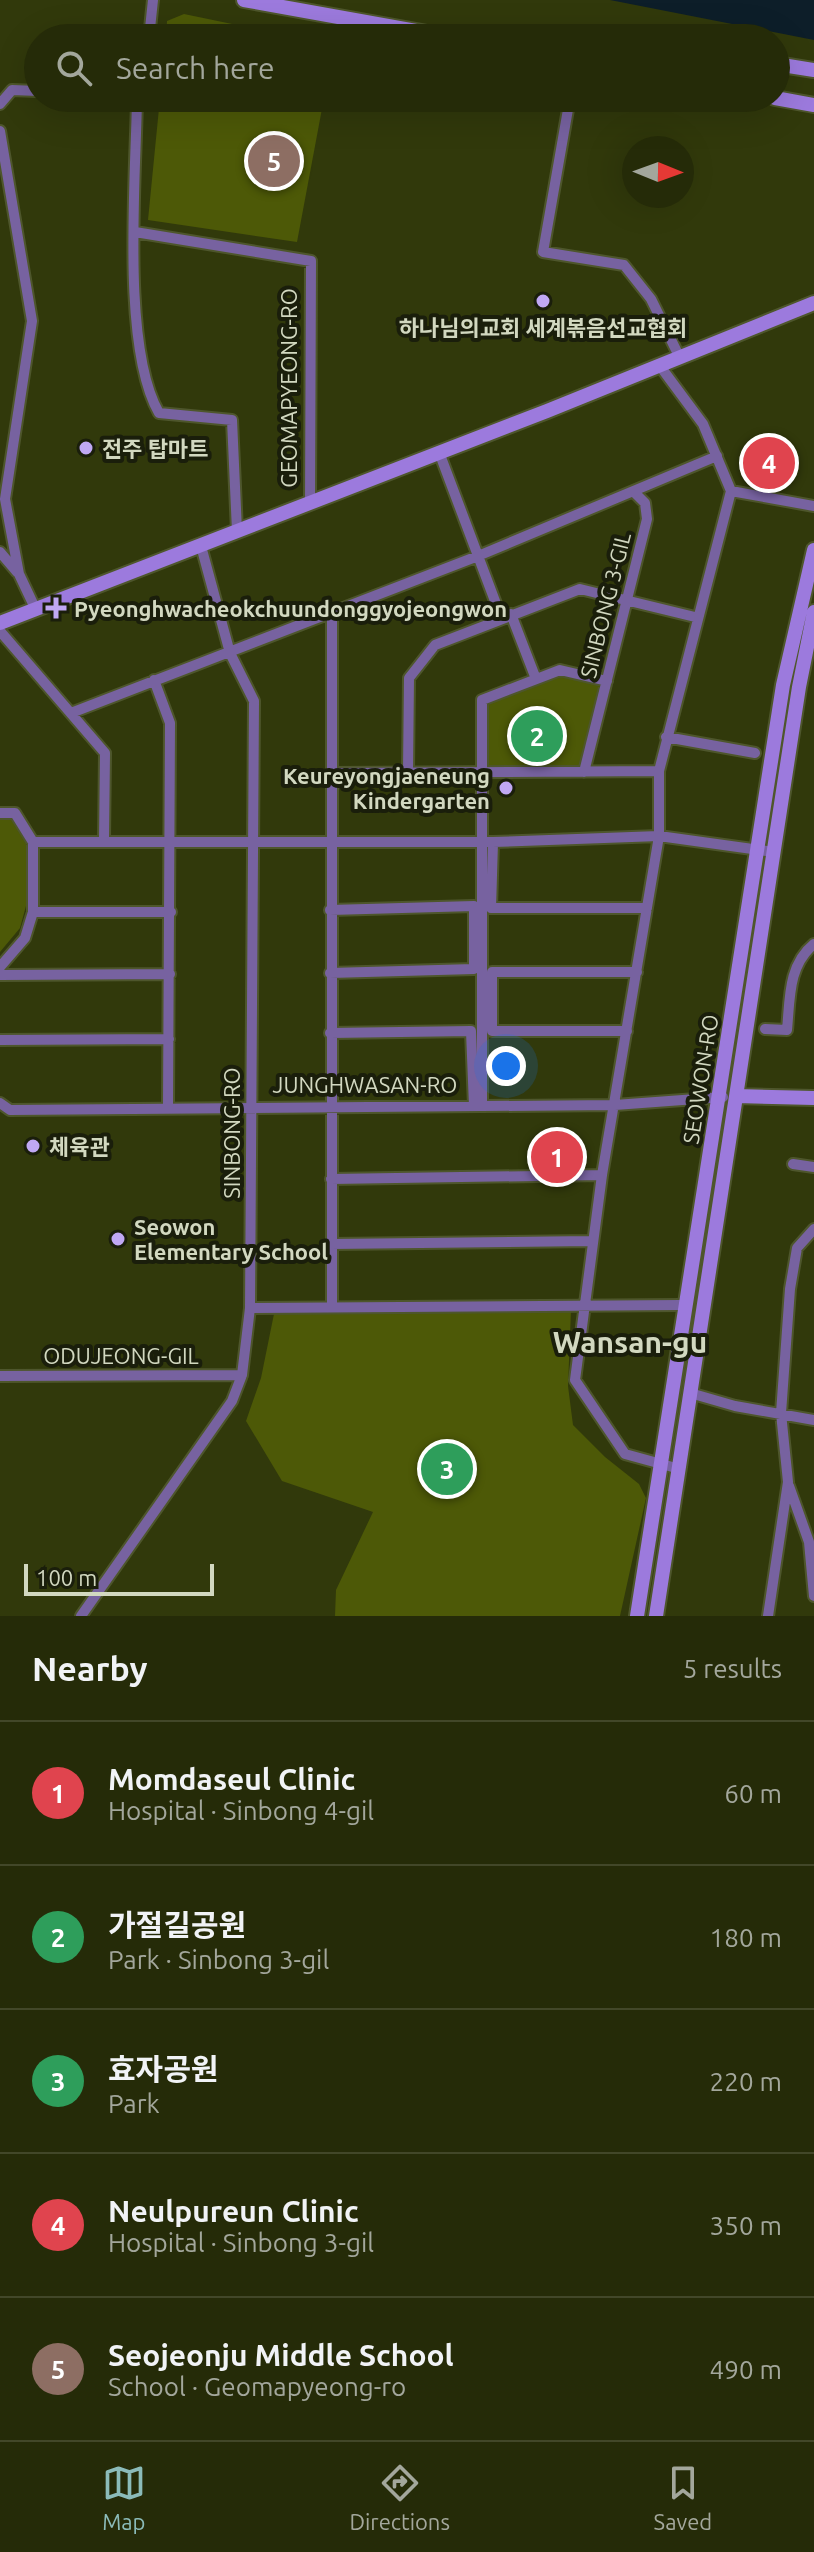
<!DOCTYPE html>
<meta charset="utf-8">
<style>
:root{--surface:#252b08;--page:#313716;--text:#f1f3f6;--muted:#a3a79c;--line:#424729;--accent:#8bbbb9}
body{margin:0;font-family:Ubuntu,"Noto Sans KR",sans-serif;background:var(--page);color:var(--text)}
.compass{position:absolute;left:622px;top:136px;width:72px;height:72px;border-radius:50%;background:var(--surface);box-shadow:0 8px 32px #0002;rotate:91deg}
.scale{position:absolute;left:24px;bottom:20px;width:190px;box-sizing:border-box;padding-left:8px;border:4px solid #d2d8c0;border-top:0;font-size:22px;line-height:28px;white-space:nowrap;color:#d2d8c0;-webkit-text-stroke:6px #1a1e0b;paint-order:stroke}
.you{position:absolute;left:506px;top:1066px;width:28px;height:28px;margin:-20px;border:6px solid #fff;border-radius:50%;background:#1a73e8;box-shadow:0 0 0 12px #1a73e833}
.badge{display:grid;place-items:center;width:52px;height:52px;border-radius:50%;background:var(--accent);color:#fff;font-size:26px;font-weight:700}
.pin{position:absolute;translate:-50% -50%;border:4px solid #fff;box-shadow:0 2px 8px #0006}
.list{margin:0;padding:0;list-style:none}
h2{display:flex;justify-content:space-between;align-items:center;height:104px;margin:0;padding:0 32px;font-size:34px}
h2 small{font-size:26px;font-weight:400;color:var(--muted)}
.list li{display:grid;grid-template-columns:52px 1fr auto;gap:24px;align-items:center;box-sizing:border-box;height:144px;padding:0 32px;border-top:2px solid var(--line)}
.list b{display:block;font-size:30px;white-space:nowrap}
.list p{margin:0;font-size:26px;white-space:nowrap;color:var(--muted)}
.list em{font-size:26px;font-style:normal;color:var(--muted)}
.icon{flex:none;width:44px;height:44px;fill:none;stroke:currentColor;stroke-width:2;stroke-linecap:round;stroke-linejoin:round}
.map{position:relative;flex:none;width:814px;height:1616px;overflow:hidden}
.search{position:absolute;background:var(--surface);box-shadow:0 8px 32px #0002;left:24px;right:24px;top:24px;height:88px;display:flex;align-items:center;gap:20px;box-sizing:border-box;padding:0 28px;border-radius:44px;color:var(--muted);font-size:30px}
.sheet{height:824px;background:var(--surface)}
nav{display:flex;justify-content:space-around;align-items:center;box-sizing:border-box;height:112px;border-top:2px solid var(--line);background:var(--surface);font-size:22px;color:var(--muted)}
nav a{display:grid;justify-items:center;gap:4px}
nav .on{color:var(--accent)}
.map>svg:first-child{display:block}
.green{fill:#4d5907}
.water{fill:#0d1e29}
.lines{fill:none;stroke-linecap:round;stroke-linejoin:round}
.street-casing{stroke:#4e562c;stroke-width:14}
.secondary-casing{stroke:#4e562c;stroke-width:18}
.street{stroke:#7762a0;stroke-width:10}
.secondary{stroke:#9c7add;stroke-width:14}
.poi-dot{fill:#c0a8f4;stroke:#1a1e0b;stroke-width:3}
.labels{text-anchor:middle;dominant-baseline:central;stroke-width:8;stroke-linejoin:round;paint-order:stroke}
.poi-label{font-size:22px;font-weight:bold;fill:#d2d8c0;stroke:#1a1e0b;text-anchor:start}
.street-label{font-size:22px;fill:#d2d8c0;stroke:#1a1e0b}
.district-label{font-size:30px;font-weight:bold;fill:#d2d8c0;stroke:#1a1e0b}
</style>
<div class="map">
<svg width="814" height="1616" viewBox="0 0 814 1616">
<rect width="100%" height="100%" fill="#31390b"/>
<path class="green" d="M 184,14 L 237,25 L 235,38 L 166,38 L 167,21 Z
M 160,98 L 324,98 L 297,242 L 148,220 Z
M 560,670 L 607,681 L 584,772 L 482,773 L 482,700 Z
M 10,817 L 26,843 L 26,906 L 20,928 L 0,952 L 0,818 Z
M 276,1304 L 571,1310 L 568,1386 L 573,1425 L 605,1457 L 639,1484 L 646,1498 L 620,1616 L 335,1616 L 336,1590 L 373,1512 L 282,1481 L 246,1421 L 261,1378 Z"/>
<path class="water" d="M 610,0 L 814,0 L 814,40 Z"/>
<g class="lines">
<defs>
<path id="street" d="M 149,38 L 153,0
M 137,98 C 136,177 121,347 159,413 L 232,420 L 237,531
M 570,98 L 543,252 L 624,265 L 651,299 L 680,358
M 0,104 L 12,90 L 38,91
M 0,131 L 32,321 L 5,499 L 19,574 L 36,610
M 135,232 L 311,261 L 310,502
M 660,366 L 703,424 L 731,491 L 659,771 L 659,836 L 602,1175 L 575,1380 L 625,1454 L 676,1468
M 439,452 L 501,617
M 731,491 L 814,506
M 0,552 L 17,572
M 332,613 L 332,1307
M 511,614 L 536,679
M 0,631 L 105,753 L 104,841
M 154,680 L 170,723 L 168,1107
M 71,713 L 478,556 L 717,456
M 666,737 L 755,753
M 408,772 L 409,678 L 435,645 L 580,589 L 695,617
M 584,772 L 647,519 L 645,503 L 634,492
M 331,773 L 659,771
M 0,813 L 15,813 L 33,842 L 493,842 L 659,836 L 774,852
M 493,842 L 491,908 L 647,908
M 33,912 L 171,912
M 0,967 L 25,938 L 33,912 L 33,842
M 330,973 L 474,969 L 474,906 L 330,910
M 0,975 L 170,974
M 765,1029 L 787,1030 C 790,999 788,965 814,944
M 627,1031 L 492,1031 L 492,972 L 637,972
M 330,1033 L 471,1031 L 474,1106
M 0,1040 L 169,1039
M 0,1103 L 10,1110 L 615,1105 L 723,1097
M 482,1106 L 482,700 L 560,670 L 607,681
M 793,1164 L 814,1167
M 331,1179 L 602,1175
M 331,1244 L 592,1241
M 250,1308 L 681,1305
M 0,1376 L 242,1375
M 690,1393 L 735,1406 L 814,1420
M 789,1486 L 809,1542 L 814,1596
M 81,1616 L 232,1401 L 242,1375 L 250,1308 L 254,701 L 230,653 L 201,546
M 768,1616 L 788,1482 L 781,1413 L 790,1289 L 797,1248 L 814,1229"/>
<path id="secondary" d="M 244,0 L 455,38
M 776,64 L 814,70
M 775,98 L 814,105
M 0,623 L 547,411 L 814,303
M 736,1096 L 814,1098
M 637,1616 L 783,685 L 814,550
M 656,1616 L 799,687 L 814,612"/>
</defs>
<use href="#street" class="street-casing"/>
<use href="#secondary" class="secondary-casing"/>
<use href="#street" class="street"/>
<use href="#secondary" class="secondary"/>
</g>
<g class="poi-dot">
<circle cx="543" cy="301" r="8"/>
<circle cx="86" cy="448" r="8"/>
<path d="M52 596h8v8h8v8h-8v8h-8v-8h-8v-8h8z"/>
<circle cx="506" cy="788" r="8"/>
<circle cx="33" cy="1146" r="8"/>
<circle cx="118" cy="1239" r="8"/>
</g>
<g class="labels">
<g class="poi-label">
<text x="543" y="327" text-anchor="middle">하나님의교회 세계볶음선교협회</text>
<text x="102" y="448">전주 탑마트</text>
<text x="74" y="608">Pyeonghwacheokchuundonggyojeongwon</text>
<text x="490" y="775" text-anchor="end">Keureyongjaeneung<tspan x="490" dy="25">Kindergarten</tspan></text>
<text x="49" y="1146">체육관</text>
<text x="134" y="1226">Seowon<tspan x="134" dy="25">Elementary School</tspan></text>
</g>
<g class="street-label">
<text transform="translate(288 388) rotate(-90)">GEOMAPYEONG-RO</text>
<text transform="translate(605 605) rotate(-76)">SINBONG 3-GIL</text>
<text transform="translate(700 1079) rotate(-81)">SEOWON-RO</text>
<text x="365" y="1084">JUNGHWASAN-RO</text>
<text transform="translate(231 1133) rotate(-90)">SINBONG-RO</text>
<text x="121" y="1355">ODUJEONG-GIL</text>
</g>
<g class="district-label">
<text x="630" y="1342">Wansan-gu</text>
</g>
</g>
</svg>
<svg class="compass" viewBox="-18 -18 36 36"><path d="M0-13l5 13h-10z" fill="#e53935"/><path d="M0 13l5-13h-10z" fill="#a3a79c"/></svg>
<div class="scale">100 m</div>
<div class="you"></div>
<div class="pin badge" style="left:557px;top:1157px;background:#e0444e">1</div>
<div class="pin badge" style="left:537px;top:736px;background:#2e9e5b">2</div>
<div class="pin badge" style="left:447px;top:1469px;background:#2e9e5b">3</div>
<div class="pin badge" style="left:769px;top:463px;background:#e0444e">4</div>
<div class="pin badge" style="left:274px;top:161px;background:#8d6e63">5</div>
<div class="search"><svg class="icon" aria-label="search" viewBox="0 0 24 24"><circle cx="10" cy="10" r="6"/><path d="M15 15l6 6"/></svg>Search here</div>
</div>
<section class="sheet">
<h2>Nearby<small>5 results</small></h2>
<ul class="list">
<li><span class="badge" style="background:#e0444e">1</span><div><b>Momdaseul Clinic</b><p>Hospital · Sinbong 4-gil</p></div><em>60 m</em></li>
<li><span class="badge" style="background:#2e9e5b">2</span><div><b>가절길공원</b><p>Park · Sinbong 3-gil</p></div><em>180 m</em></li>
<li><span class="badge" style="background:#2e9e5b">3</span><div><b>효자공원</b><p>Park</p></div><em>220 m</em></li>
<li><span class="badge" style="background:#e0444e">4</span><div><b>Neulpureun Clinic</b><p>Hospital · Sinbong 3-gil</p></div><em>350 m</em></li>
<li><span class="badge" style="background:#8d6e63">5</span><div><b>Seojeonju Middle School</b><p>School · Geomapyeong-ro</p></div><em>490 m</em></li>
</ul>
</section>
<nav>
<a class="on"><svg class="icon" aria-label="map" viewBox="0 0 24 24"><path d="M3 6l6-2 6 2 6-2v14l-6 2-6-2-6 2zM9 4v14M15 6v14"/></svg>Map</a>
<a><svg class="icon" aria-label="directions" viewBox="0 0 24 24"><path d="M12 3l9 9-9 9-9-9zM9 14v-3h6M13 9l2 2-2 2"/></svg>Directions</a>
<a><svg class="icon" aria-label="saved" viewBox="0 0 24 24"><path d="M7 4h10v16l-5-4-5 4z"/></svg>Saved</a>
</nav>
